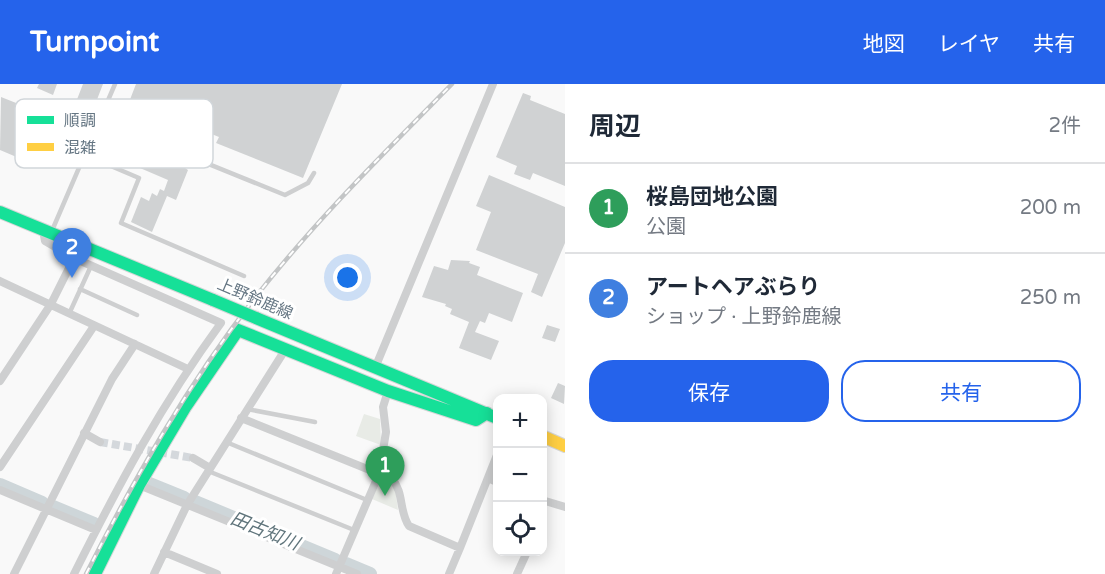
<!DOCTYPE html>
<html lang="ja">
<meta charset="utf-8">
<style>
:root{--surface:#fff;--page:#f2f2f3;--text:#1f2937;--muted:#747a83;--line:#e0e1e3;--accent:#2563eb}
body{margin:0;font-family:"Varela Round","Noto Sans JP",sans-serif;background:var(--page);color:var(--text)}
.controls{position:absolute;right:18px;bottom:18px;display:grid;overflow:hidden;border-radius:12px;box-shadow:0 3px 15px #0003}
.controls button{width:54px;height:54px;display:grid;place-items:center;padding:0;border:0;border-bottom:2px solid var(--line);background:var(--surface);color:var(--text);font:30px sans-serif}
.you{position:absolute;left:348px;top:194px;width:21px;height:21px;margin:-15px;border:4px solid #fff;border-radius:50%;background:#1a73e8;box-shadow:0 0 0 9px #1a73e833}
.badge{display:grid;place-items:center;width:39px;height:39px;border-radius:50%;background:var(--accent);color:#fff;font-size:20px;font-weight:700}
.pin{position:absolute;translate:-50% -50px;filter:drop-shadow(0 2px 3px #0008)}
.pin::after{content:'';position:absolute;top:32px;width:21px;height:18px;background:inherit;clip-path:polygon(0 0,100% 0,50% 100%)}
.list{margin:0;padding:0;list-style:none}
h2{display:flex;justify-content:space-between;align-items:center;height:78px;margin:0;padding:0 24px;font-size:26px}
h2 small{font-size:20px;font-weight:400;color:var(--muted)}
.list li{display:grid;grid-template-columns:39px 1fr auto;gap:18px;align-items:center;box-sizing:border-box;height:90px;padding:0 24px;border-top:2px solid var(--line)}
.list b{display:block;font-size:22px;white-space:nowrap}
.list p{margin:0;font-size:20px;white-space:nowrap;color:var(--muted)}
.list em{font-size:20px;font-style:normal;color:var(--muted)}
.actions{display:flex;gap:12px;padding:18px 24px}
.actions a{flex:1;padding:14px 0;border:2px solid var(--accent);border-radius:24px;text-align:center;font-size:21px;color:var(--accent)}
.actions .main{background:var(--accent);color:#fff}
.icon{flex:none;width:33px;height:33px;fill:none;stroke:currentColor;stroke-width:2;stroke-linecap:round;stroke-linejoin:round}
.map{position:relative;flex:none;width:565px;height:490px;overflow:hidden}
header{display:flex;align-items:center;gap:36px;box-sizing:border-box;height:84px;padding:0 30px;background:var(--accent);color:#fff}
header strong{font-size:28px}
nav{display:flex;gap:33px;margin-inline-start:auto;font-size:21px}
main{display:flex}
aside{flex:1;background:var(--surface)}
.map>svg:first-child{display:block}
.green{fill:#e8ebe6}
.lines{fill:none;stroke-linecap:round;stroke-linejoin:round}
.river{stroke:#ced6d9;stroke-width:14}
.building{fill:#d0d2d3}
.street-tunnel{stroke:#d4d8dc;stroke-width:8;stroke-dasharray:8 4;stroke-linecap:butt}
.fast-casing{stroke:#d5d6d7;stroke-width:14}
.slow-casing{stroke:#d5d6d7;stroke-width:14}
.lane{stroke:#cecfd0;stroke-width:4.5}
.street{stroke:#cecfd0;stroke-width:8}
.fast{stroke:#16e098;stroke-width:12}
.slow{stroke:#ffcf43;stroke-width:12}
.rail-casing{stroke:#c3c5c6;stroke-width:4.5}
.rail{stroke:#fff;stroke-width:2;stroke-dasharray:7;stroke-linecap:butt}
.fast-bridge-casing{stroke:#d5d6d7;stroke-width:14;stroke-linecap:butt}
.fast-bridge{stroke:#16e098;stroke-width:12}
.labels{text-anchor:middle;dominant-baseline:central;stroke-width:6;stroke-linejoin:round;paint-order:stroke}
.street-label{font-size:16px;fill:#657683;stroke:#fff}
.water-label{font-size:18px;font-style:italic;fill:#60757c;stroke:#fff}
.key{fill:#fff;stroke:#d1d6da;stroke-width:1.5}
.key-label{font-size:16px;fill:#657683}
</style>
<header>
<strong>Turnpoint</strong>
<nav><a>地図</a><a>レイヤ</a><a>共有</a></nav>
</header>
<main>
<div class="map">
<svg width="565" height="490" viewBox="0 0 565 490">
<rect width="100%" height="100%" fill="#f9f9f9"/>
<path class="green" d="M 364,330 L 380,335 L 381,361 L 356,352 Z
M 384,395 L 395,403 L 398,426 L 372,415 L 380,398 Z"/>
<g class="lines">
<path class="river" d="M 147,399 L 184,414
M 0,401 L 42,419
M 195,418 L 335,476
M 53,423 L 94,440
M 346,480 L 370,490"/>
</g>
<path class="building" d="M 39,0 L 57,0 L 53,11 L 37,4 Z
M 83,0 L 103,0 L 93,26 L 76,18 Z
M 136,0 L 342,0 L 303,94 L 216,59 L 219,53 L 199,45 L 198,48 L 166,32 L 162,43 L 151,39 L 153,34 L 133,26 L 132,29 L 126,26 Z
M 523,9 L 531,12 L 530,16 L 565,30 L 565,102 L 533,89 L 530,96 L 514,90 L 517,82 L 496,73 Z
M 1,13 L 54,34 L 58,25 L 90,38 L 87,45 L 71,38 L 57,64 L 43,58 L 33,80 L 0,66 Z
M 138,67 L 173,81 L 175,77 L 188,86 L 176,116 L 167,112 L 152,148 L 131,138 L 141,113 L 149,117 L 152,109 L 157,112 L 160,105 L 164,107 L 168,96 L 133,81 Z
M 489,91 L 565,123 L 565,159 L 542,213 L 531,208 L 538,190 L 476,166 L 491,128 L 476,122 Z
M 451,176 L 470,177 L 469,179 L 480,183 L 477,191 L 523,209 L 512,238 L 489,229 L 485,239 L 480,237 L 475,248 L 499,257 L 491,276 L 459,264 L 469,238 L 450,230 L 452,225 L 445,222 L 446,220 L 422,213 L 434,182 L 448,186 Z
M 547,241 L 560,245 L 555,258 L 542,254 Z
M 558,299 L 565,302 L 564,320 L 551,314 Z"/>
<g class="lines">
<path class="street-tunnel" d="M 100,358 L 193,374"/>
<defs>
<path id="fast" d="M 0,128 L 213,216
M 256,234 L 497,334
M 95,490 L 139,401 L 186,322 L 238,246 L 388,307 L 476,336 L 487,329"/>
<path id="slow" d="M 542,352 L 565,362"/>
</defs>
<use href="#fast" class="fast-casing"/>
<use href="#slow" class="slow-casing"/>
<path class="lane" d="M 100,36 L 285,111 L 308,99 L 314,89
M 85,71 L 139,94 L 121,139 L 244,192
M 51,149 L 115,0
M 80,205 L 137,231
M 69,230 L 91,182
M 247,325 L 315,338
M 226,358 L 367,416
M 208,387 L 354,446"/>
<path class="street" d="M 43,146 L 45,157 L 74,174 L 221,239 C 161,321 119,400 74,490
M 0,197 L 188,285
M 375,284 L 493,0
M 0,297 L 51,220 L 74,174
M 241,334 L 392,395 C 404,408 399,428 409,442 L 460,464 L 497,371
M 84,349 L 100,358
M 193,374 L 210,384
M 0,383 L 94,242
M 488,394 L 497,398
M 139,401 L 357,490
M 0,406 L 96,446
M 542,416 L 565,423
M 164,468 L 217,490
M 14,490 L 112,295 L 135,260
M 154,490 L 187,421 L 285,266
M 336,490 L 379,390 L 386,348 L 383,323 L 388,307
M 449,490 L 460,464
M 517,490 L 527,468"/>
<use href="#fast" class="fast"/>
<use href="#slow" class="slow"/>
<defs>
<path id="rail" d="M 86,490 C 135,393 188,300 254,215 C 314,138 384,69 452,0"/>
</defs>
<use href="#rail" class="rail-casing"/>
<use href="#rail" class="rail"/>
<defs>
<path id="fast-bridge" d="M 213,216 L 256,234"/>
</defs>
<use href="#fast-bridge" class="fast-bridge-casing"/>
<use href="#fast-bridge" class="fast-bridge"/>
</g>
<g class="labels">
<g class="street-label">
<text transform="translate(255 215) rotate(23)">上野鈴鹿線</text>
</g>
<g class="water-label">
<text transform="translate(265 447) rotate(22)">田古知川</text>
</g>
</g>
<rect x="15" y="15" width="198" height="69" rx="9" class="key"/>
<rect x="27" y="32" width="27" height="8" fill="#16e098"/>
<rect x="27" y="59" width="27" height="8" fill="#ffcf43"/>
<g class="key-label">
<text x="64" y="42">順調</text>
<text x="64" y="69">混雑</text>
</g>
</svg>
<div class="controls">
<button>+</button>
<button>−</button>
<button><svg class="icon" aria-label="locate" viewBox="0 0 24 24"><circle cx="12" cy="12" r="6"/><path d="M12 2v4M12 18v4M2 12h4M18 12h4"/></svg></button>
</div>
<div class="you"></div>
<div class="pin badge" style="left:385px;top:412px;background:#2e9e5b">1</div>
<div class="pin badge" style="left:72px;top:194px;background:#3f7fe0">2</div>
</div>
<aside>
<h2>周辺<small>2件</small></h2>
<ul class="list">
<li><span class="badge" style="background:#2e9e5b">1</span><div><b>桜島団地公園</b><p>公園</p></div><em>200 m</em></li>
<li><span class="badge" style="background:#3f7fe0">2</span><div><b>アートヘアぶらり</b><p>ショップ · 上野鈴鹿線</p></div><em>250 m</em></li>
</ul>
<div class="actions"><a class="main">保存</a><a>共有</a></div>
</aside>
</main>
